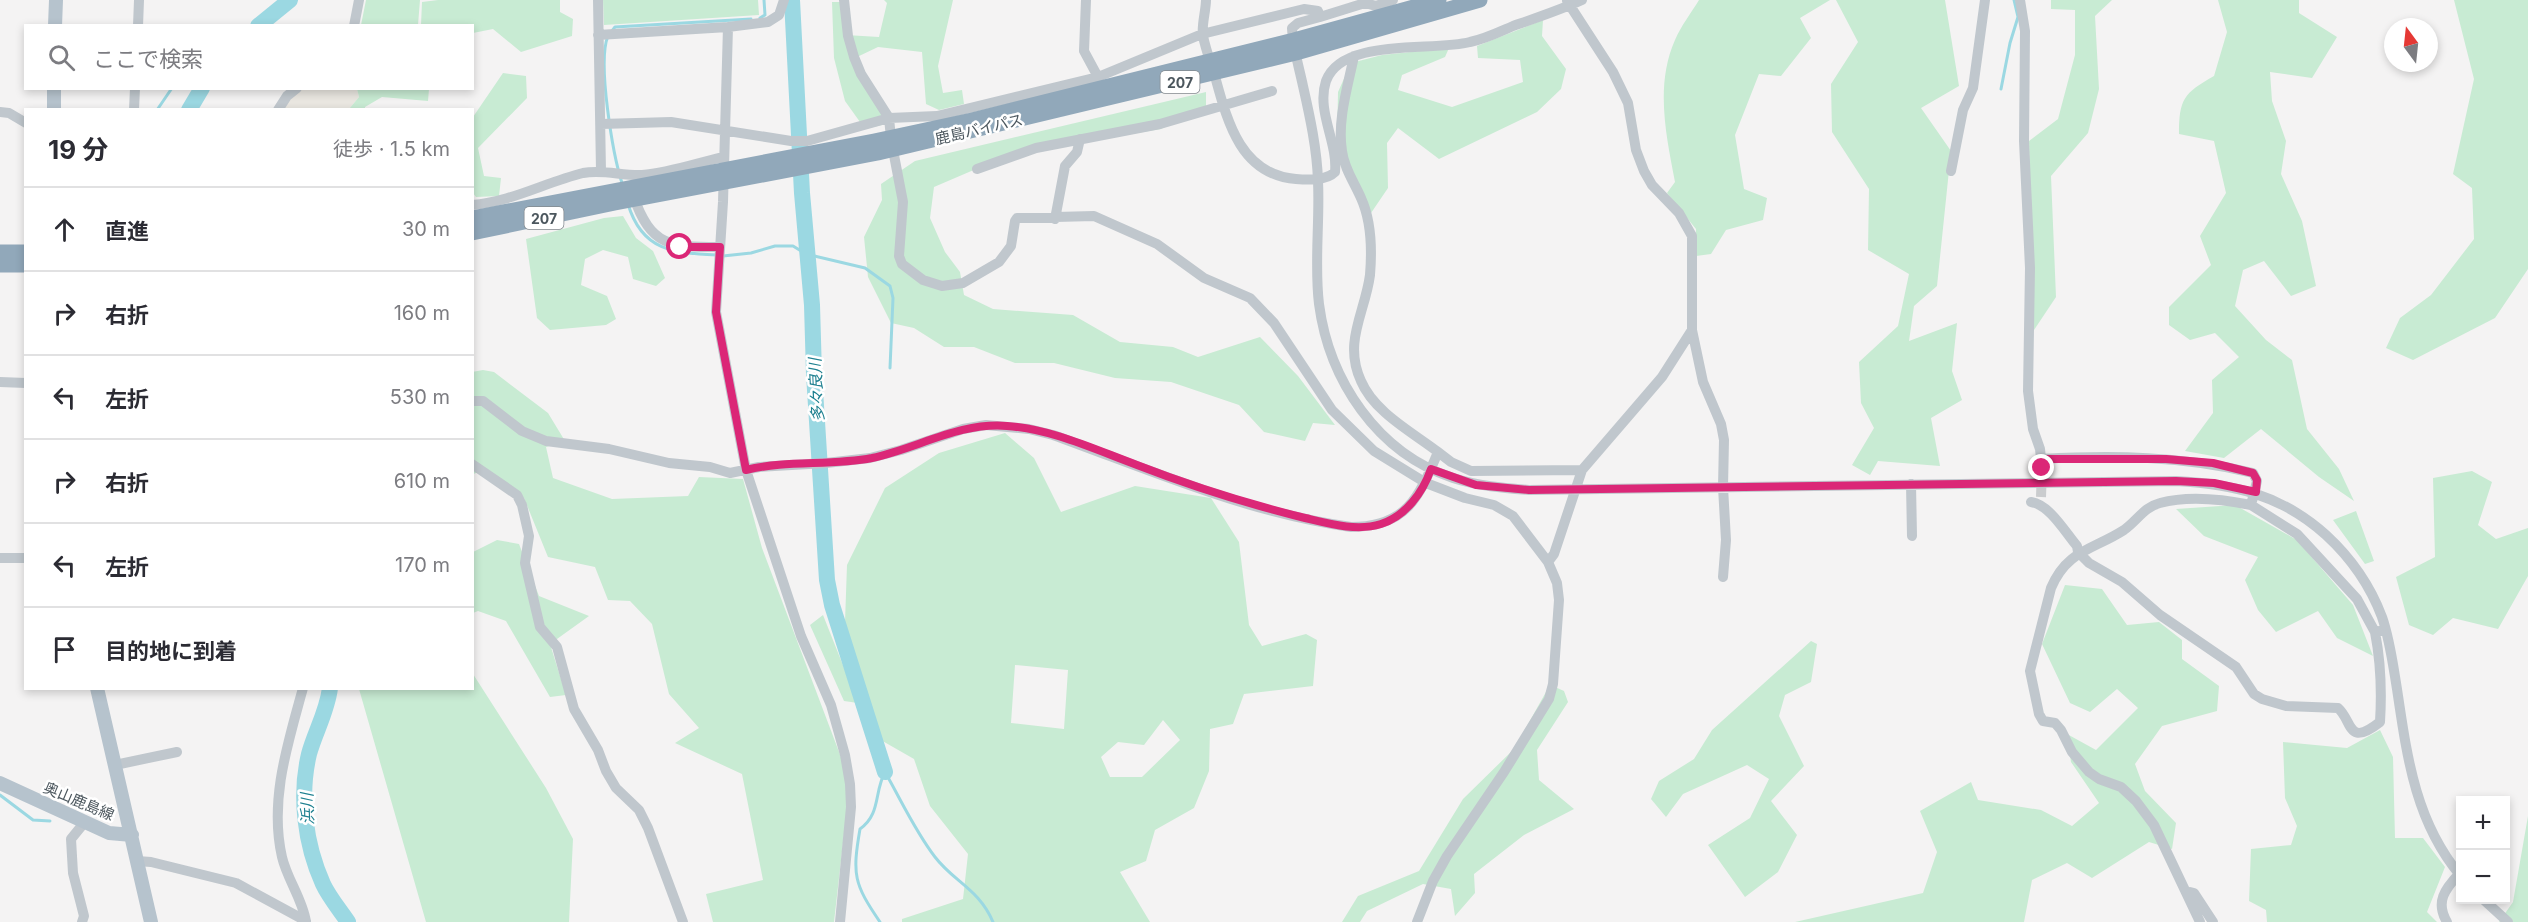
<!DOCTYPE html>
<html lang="ja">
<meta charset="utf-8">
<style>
:root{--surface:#fff;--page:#f2f2f3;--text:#2b2b33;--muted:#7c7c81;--line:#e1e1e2}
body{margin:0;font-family:Inter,"Noto Sans JP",sans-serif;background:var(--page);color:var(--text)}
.controls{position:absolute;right:18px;bottom:18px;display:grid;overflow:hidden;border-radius:0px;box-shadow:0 3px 9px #0003}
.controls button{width:54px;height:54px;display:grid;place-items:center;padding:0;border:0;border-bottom:2px solid var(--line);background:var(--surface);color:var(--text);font:30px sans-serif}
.compass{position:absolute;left:2384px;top:18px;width:54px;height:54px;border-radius:50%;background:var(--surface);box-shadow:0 3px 9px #0003;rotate:345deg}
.stop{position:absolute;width:18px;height:18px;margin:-14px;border:4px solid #db2777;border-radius:50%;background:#fff}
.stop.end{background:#db2777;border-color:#fff;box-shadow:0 2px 6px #0008}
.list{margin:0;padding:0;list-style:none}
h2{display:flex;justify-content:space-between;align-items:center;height:78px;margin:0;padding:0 24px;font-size:26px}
h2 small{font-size:20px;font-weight:400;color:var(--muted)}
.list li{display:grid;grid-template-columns:39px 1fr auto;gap:18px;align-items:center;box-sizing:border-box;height:84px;padding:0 24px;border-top:2px solid var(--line)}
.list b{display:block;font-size:22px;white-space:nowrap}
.list em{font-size:20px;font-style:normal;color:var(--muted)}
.icon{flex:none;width:33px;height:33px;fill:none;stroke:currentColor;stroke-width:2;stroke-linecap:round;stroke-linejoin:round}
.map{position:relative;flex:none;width:2528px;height:922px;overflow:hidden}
.search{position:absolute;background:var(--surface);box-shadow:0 3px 9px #0003;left:24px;top:24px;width:450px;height:66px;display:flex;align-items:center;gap:15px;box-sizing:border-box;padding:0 21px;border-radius:0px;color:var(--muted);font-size:22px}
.panel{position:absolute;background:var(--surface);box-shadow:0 3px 9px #0003;left:24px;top:108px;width:450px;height:582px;border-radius:0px}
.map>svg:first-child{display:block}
.commercial{fill:#eae7e1}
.green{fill:#c8ebd3;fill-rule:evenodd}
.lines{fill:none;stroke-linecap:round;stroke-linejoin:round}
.stream{stroke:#9bd8e2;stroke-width:3}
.river{stroke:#9bd8e2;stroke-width:16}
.minor-tunnel{stroke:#caccce;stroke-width:10;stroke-dasharray:10 5;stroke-linecap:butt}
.minor{stroke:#c0c7cd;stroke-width:10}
.major{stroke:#b6c3cd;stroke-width:14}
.highway{stroke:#91a8ba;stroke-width:15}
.route{stroke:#db2777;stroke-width:8}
.labels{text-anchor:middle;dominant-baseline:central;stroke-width:5;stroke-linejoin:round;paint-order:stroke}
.shield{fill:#fff;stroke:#82898e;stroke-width:1.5}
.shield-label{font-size:14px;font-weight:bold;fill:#4c575e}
.street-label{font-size:15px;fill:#4c575e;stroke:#fff}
.water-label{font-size:16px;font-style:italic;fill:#1e8090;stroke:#fff}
</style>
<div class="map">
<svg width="2528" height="922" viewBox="0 0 2528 922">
<rect width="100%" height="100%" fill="#f4f3f3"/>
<path class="commercial" d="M 294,89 L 357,89 L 359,97 L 349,109 L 275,110 Z"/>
<path class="green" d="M 366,0 L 420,0 L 418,25 L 361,25 Z
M 438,0 L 560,0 L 560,12 L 573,19 L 572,36 L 521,52 L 493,29 L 473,33 L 472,26 L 421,25 L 422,2 Z
M 603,0 L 758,0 L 759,15 L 604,25 Z
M 884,0 L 953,0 L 938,66 L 943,93 L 962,90 L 964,104 L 939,110 L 926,104 L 922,52 L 878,47 L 857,57 L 882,104 L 882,125 L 865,129 L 845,101 L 834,58 L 832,2 L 842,2 L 846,35 L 879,37 L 887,3 Z
M 1699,0 L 1830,0 L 1800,18 L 1811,38 L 1781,76 L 1759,74 L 1735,135 L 1744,189 L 1767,198 L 1763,220 L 1726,230 L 1711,254 L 1696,256 L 1696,229 L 1667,193 L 1675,182 C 1666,135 1655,85 1675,40 C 1681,26 1691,13 1699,0 Z
M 1836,0 L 1945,0 L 1959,86 L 1921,108 L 1951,151 L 1937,286 L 1914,306 L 1909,341 L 1957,323 L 1952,371 L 1962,400 L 1931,418 L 1940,466 L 1878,461 L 1870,475 L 1852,465 L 1874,428 L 1861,403 L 1859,362 L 1898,326 L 1909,274 L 1868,250 L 1869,189 L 1832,132 L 1831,84 L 1858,42 Z
M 2051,0 L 2112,0 L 2095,16 L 2099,89 L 2088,133 L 2051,176 L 2056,297 L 2032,333 L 2029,141 L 2058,119 L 2075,55 L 2075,10 L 2051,9 Z
M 2218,0 L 2299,0 L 2299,13 L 2337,37 L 2312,78 L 2270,72 L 2272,101 L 2286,141 L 2281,174 L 2302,221 L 2316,286 L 2291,296 L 2264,261 L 2243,270 L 2235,306 L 2266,340 L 2292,360 L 2307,429 L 2339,469 L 2354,501 L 2319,477 L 2261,429 L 2224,458 L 2185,451 L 2213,413 L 2212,380 L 2239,357 L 2215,333 L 2190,340 L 2169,325 L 2169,307 L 2211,265 L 2200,236 L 2226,193 L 2214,141 L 2179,134 C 2179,99 2184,93 2214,76 L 2227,32 Z
M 2454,0 L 2528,0 L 2528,269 L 2495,318 L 2413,360 L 2386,348 L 2400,318 L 2431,295 L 2474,239 L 2472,188 L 2453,174 L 2474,79 Z
M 1543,20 L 1542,36 L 1566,69 L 1561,89 L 1537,112 L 1439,159 L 1398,128 L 1387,143 L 1388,188 L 1371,213 L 1337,145 L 1338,92 L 1351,63 L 1382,55 L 1449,48 L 1445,57 L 1402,75 L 1398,90 L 1452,107 L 1523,82 L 1520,60 L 1478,58 L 1477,46 Z
M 503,73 L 526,76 L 527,98 L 478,148 L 484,176 L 501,178 L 499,196 L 476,197 L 473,193 L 473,117 Z
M 357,89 L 357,88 L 429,89 L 428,101 L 382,97 L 365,107 L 365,109 L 349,109 L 359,97 Z
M 1206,92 L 1206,106 L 1161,129 L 1011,154 L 934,187 L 930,218 L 945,252 L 960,272 L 964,295 L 993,309 L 1073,315 L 1120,342 L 1173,347 L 1198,357 L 1260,337 L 1298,376 L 1335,425 L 1313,423 L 1305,441 L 1264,432 L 1239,405 L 1171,382 L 1115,378 L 1054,363 L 1015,363 L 974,347 L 944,347 L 914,328 L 891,323 L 868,277 L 864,237 L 882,200 L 881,184 L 915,161 Z
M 623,216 L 636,238 L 653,251 L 665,278 L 656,286 L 633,279 L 628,257 L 603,250 L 585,259 L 581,285 L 607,296 L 616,319 L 606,325 L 550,330 L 537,318 L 526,239 L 604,218 Z
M 483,370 L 494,372 L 548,413 L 565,441 L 546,447 L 553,478 L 612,499 L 688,496 L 699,477 L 743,479 L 762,548 L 850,781 L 834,922 L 713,922 L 706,894 L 763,880 L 742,774 L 675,743 L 699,728 L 669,694 L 652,624 L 630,601 L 608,600 L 595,567 L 548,557 L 524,498 L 486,470 L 473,474 L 472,372 Z
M 1005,433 L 1034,458 L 1061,512 L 1135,486 L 1211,498 L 1239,542 L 1249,625 L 1262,646 L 1306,634 L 1317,640 L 1313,686 L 1244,694 L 1233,724 L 1210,729 L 1209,771 L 1194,808 L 1155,830 L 1146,861 L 1120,872 L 1150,922 L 902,922 L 902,919 L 963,899 L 968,854 L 930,806 L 914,759 L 879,739 L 845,622 L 847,565 L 885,488 L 939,453 ZM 1015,665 L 1068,670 L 1064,729 L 1011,723 ZM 1163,720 L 1180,740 L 1142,777 L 1110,777 L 1101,757 L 1118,742 L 1144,745 Z
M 2472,471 L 2492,482 L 2478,525 L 2496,539 L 2528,528 L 2528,576 L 2498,629 L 2453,618 L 2433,635 L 2409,625 L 2396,577 L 2435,557 L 2433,478 Z
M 2235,505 L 2297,540 L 2353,605 L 2373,656 L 2337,638 L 2318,611 L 2276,632 L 2258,610 L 2245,580 L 2258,557 L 2204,536 L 2176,509 Z
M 2356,511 L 2374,561 L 2365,564 L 2333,520 Z
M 497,540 L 519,544 L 539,596 L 589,616 L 550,644 L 566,695 L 550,697 L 506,621 L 478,611 L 473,613 L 473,552 Z
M 2065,585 L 2102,589 L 2127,625 L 2159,622 L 2182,640 L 2182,659 L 2219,686 L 2217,711 L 2162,726 L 2135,764 L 2145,791 L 2176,823 L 2172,849 L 2149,842 L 2092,878 L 2067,863 L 2032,880 L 2024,922 L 1795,922 L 1923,893 L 1937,852 L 1920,811 L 1971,782 L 1978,800 L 2041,810 L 2072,826 L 2099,803 L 2071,762 L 2067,734 L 2096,750 L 2138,708 L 2117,689 L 2090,712 L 2070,703 L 2042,644 Z
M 823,615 L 858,703 L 844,701 L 810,625 Z
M 1811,641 L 1817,644 L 1811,682 L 1785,695 L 1779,716 L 1804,766 L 1771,801 L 1797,835 L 1778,872 L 1745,897 L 1708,845 L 1750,818 L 1769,779 L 1747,765 L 1683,794 L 1666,817 L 1651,799 L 1659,781 L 1694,759 L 1712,730 Z
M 473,674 L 546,788 L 573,839 L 569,922 L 426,922 L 359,689 L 472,688 Z
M 1555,687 L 1564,691 L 1568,702 L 1537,750 L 1539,780 L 1574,809 L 1524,835 L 1474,874 L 1475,893 L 1455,916 L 1451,889 L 1423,884 L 1367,911 L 1360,922 L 1342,922 L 1358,896 L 1419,871 L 1463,799 L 1514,749 L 1546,692 Z
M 2380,730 L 2393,757 L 2395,838 L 2423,838 L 2445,867 L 2427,912 L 2437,922 L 2267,922 L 2266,910 L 2249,901 L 2251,849 L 2291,845 L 2297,826 L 2285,798 L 2283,742 L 2347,748 Z
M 2528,816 L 2528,922 L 2499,922 L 2513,902 Z"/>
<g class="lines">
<path class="stream" d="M 760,18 L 765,15 L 764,0
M 612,31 L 615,27 L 751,19
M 608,36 C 597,62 613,155 622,183
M 2001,89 L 2010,43 L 2018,17 L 2014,0
M 157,110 L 172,88
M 628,204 C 642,251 673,253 717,255
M 723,256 L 751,253 L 775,246 L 793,246 L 806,254 L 865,268 L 890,286 L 893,298 L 890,368
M 885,772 C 901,800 915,831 935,857 C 954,882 979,889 993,922
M 0,795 L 33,820 L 50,821
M 880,922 C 854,884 852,875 860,829 C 881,814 874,792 885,772"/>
<path class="river" d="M 792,0 L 802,193 L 812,305 L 814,374 L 827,580 L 832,605 L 885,772
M 258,26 L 290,0
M 189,110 L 202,88
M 330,688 C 327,712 315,732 309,754 C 299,796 305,844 323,884 C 329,897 340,910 348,922"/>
<path class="minor-tunnel" d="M 2041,497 L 2042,468"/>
<path class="minor" d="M 598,0 L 601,171
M 844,0 L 848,36 L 854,57 L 861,74 L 889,118 L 891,138
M 1086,0 L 1084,51 L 1098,77
M 1206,0 C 1206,10 1201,28 1203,36 C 1206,51 1212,66 1216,80 C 1228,124 1242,175 1296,179 C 1308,180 1326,181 1335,172 C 1338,142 1316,111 1326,81 C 1342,37 1433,52 1470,42 C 1485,39 1499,32 1513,26 C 1536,18 1560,10 1582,0
M 2020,0 L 2025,31 L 2024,141 L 2030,268 L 2028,391 L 2033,429 L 2040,449 L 2042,468
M 1567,1 L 1613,72 L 1628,103 L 1636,150 L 1644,171 L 1652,185 L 1679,213 L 1692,236 L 1692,330 L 1703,382 L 1721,424 L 1724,440 L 1723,487 L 1726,540 L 1723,577
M 1320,17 L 1298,23 L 1292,28 C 1293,48 1299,67 1303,86 C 1310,117 1317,149 1318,181 C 1320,221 1314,264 1319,304 C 1329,380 1377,453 1453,478 C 1478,486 1503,488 1529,490 L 2176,481 C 2234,484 2282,495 2326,535 C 2351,558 2370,585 2382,617 C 2390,640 2393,665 2397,689 C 2407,756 2415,821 2460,875
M 138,26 L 139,0
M 354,26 L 359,0
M 728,27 L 723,202 L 716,312 L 746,470 L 801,636 L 831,705 L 845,755 L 850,784 L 851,807 L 840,922
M 598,35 L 728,27 L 768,22 L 779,15 L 784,0
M 1354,56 C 1348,86 1337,120 1342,151 C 1344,168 1354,182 1361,198 C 1371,220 1372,251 1370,275 C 1365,313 1343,342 1361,381 C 1374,412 1412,432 1438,452
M 134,110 L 135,88
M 278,110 L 287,96 L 297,88
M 0,112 L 9,113 L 26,123
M 601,124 L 671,122 L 791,141 L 807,141 L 889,118 L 937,116 L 1098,77 L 1202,34 L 1304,9 L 1318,11 L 1320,17 L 1365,3 L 1376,6 L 1393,0
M 893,150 L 903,202 L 899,256 L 902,264 L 923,280 L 942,286 L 963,283 L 999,262 L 1011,246 L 1015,221 L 1017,218 L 1094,216 L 1157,244 L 1204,278 L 1250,298 L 1274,323 L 1332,410 L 1374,451 L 1426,483 L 1465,498 L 1494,505 L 1513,516 L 1548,562 L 1557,583 L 1559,600 L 1553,684 L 1549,699 L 1504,772 L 1447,856 L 1433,881 L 1417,922
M 977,169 L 1036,148 L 1160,124 L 1272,91
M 1951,171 L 1963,110 L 1973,88 L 1985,0
M 633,195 C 651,247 670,247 720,247
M 472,205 C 511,202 546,182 583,173 C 603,169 622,176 642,175 C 669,173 697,163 723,157
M 1055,219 L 1065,166 L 1077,152 L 1080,139
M 0,382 L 26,383
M 472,401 L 483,401 L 522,431 L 546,441 L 609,449 L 669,463 L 710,467 L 730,473 L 759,467 L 826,463 L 870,458 L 901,450 L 963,429 L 986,425 L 1029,429 L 1053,435 C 1150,470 1248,513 1351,527 C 1407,527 1419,497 1438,452 L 1451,462 L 1471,471 L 1582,470
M 2042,459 C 2112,455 2184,456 2253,473 L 2257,481 L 2251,505 C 2222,499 2189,495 2160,503 C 2144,507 2137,521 2124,530 C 2093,550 2067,550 2051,588 L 2030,671 L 2039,714 L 2043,721 L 2055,723 L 2061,730 L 2072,752 L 2089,772 L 2099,779 L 2121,787 L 2136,801 L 2154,825 L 2200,922
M 472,464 L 517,495 L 522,505 L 529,536 L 525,563 L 540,627 L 557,647 L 574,709 L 598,750 L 606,771 L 616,788 L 639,810 L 648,828 L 683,922
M 1911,484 L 1912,536
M 2031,502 C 2050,505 2065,532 2077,546 L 2078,552 L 2089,563 L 2122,582 L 2160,615 L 2236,667 L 2254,694 L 2262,699 L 2286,706 L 2338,708 C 2353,721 2347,748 2380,722 C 2382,690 2381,663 2375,632
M 2251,505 L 2297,534 L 2357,599 L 2375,632 L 2380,631
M 0,558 L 26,558
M 1548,562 L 1554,554 L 1582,470 L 1662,377 L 1692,330
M 303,688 C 288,743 269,800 282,857 C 287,879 303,900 306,922
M 115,765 L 177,752
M 137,861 L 151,862 L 236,883 L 306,921
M 2190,892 L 2194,893 L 2213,922
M 2484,900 L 2508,922
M 82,922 L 84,916 L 73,873 L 71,839 L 84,823
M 2447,922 C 2435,902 2445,889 2459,874"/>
<path class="major" d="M 55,26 L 56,0
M 54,110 L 54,88
M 97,688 L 151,922
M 0,783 L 109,833 L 132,835"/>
<path class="highway" d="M 472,218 L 874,141 L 972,120 L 1294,40 L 1439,0
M 472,233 L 615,203 L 878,153 L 1296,53 L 1480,0
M 0,252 L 26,252
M 0,265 L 26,265"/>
</g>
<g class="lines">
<path class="route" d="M 680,247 L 720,247 L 716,312 L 746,470 C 787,460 830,466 872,458 C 918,448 960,422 1007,426 C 1052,429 1096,450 1137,465 C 1191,486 1245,503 1301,517 C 1327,523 1356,532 1381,524 C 1406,516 1423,492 1431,469 L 1476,485 L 1529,490 L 2176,481 L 2214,483 L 2256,492 L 2257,480 L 2253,473 L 2213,463 L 2166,459 L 2042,459 L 2042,468"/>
</g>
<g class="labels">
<g class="shield">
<rect x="1160.5" y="71" width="39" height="22" rx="4.5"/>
<rect x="524.5" y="207" width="39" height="22" rx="4.5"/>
</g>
<g class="shield-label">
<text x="1180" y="82">207</text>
<text x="544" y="218">207</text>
</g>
<g class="street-label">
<text transform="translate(979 129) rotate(-13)">鹿島バイパス</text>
<text transform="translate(79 801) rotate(23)">奥山鹿島線</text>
</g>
<g class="water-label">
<text transform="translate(816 390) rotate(-93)">多々良川</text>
<text transform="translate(307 809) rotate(-92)">浜川</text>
</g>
</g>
</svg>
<div class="controls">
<button>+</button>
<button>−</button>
</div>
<svg class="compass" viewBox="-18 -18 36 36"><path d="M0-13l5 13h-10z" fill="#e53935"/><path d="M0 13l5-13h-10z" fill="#7c7c81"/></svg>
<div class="stop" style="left:680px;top:247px"></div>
<div class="stop end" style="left:2042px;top:468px"></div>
<div class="search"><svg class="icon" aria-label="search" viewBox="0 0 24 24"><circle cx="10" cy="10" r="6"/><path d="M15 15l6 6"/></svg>ここで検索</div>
<section class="panel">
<h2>19 分<small>徒歩 · 1.5 km</small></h2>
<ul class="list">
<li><svg class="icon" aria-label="ahead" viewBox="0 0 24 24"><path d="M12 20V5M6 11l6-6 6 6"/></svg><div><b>直進</b></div><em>30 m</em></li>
<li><svg class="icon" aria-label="right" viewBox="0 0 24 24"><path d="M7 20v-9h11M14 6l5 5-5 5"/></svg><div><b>右折</b></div><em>160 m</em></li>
<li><svg class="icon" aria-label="left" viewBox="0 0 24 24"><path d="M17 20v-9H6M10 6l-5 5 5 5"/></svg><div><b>左折</b></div><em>530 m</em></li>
<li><svg class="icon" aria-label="right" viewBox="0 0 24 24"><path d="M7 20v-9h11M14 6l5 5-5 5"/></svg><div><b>右折</b></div><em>610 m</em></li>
<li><svg class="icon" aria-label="left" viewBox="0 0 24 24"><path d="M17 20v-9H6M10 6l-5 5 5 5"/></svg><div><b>左折</b></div><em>170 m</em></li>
<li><svg class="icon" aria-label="arrive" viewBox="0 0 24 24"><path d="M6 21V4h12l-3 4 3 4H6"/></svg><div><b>目的地に到着</b></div></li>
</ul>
</section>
</div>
